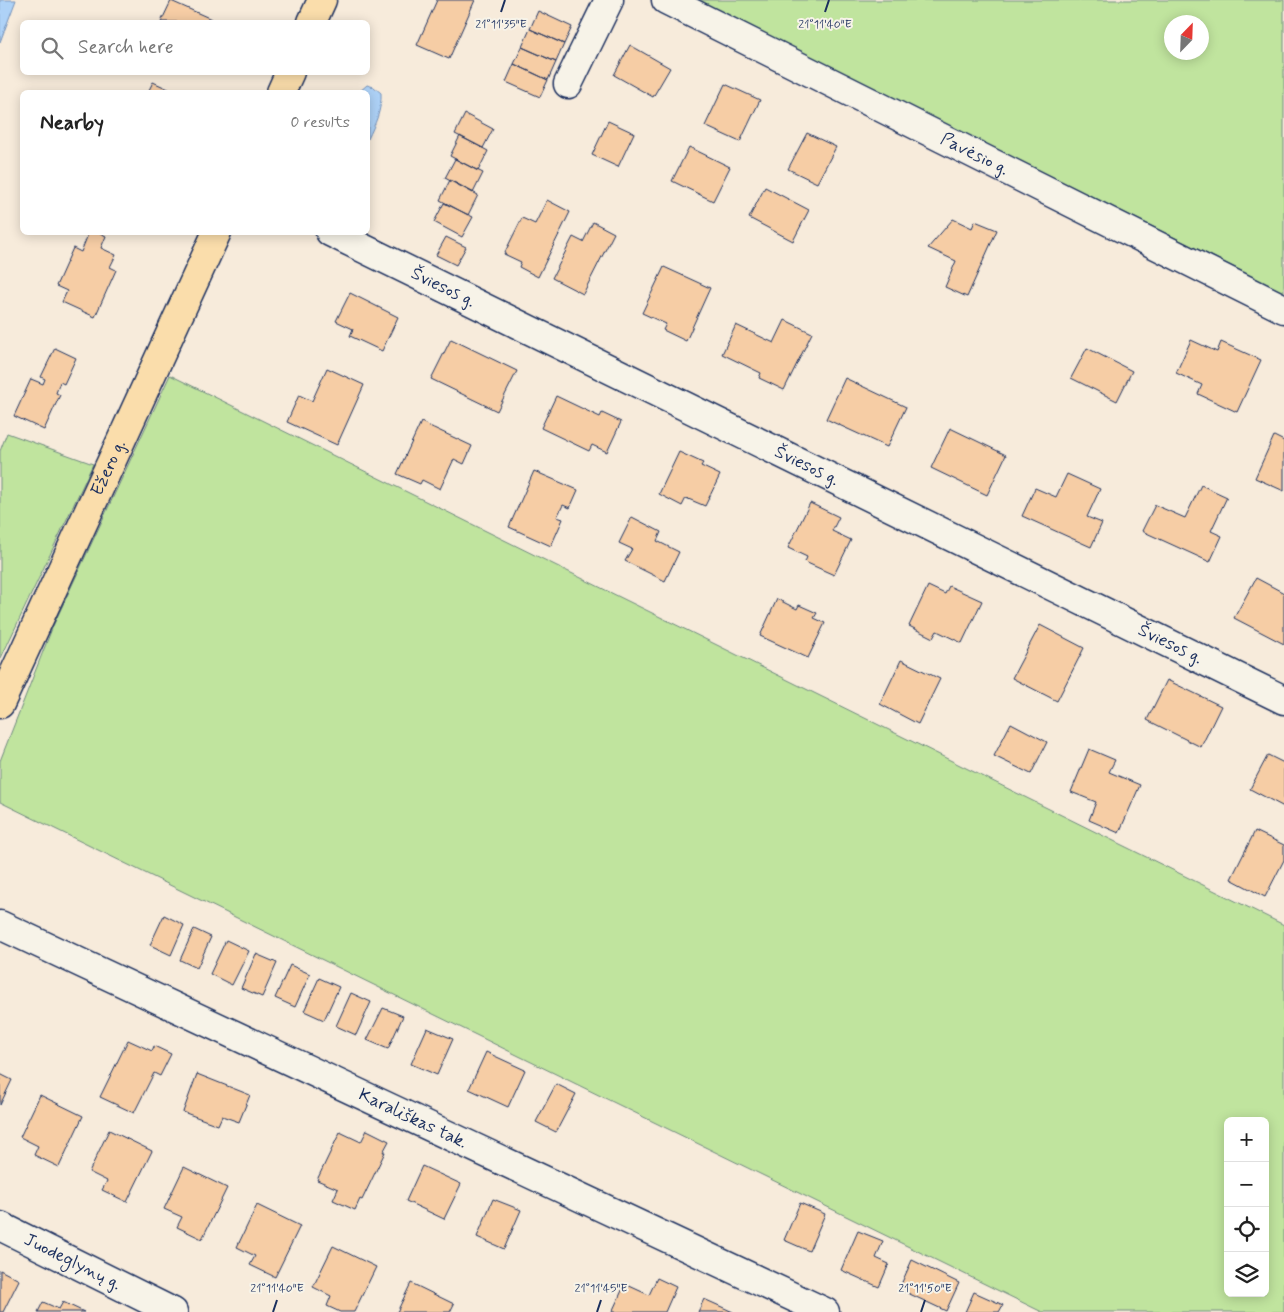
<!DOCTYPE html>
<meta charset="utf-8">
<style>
:root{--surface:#fff;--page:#f6f6f6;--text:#222;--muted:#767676;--line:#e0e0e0}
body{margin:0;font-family:Mynerve,sans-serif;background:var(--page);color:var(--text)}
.controls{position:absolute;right:15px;bottom:15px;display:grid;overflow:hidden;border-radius:8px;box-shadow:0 2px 12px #0003}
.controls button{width:45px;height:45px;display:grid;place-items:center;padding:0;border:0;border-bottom:1px solid var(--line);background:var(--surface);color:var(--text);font:25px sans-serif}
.compass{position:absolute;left:1164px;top:15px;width:45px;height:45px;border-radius:50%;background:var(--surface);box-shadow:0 2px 12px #0003;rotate:23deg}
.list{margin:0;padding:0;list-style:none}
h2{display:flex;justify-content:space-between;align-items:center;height:65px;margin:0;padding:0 20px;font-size:21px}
h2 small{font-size:16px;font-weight:400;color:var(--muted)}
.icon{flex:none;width:28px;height:28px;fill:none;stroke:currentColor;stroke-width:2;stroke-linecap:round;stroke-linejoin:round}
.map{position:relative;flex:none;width:1284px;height:1312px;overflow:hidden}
.search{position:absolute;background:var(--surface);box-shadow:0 2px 12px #0003;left:20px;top:20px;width:350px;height:55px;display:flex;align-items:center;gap:12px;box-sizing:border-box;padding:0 18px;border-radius:8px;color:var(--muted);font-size:19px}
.panel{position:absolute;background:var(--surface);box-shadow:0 2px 12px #0003;left:20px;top:90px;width:350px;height:145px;border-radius:8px}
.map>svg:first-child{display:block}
.green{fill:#c0e49e;stroke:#6e8a7e;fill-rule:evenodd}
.water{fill:#aed2f7;stroke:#7391ba}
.building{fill:#f6cda5;stroke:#1b2f5e}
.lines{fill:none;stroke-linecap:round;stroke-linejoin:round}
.minor-casing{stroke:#1b2f5e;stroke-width:31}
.major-casing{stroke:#1b2f5e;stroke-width:31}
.minor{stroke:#f7f3e8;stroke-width:28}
.major{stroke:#faddab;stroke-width:28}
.ticks{fill:none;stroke:#1b2f5e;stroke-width:2}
.labels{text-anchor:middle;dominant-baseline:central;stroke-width:4;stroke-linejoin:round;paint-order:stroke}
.street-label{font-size:18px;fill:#1b2f5e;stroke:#f7f3e8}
.ticks-label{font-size:12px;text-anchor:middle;fill:#1b2f5e;stroke:#f7f3e8;stroke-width:4;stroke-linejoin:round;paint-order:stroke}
</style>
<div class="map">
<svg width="1284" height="1312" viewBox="0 0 1284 1312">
<rect width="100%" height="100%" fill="#f7ebdb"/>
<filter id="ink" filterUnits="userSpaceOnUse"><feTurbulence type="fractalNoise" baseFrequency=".02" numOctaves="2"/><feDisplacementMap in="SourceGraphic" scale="10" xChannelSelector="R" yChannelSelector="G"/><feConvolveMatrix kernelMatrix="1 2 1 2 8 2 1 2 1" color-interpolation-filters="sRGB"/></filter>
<g filter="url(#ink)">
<path class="green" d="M 696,0 L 1284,0 L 1284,292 ZM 1172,22 L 1202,22 L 1202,52 L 1172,52 Z
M 170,375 L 1284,925 L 1284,1312 L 1042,1312 L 0,802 L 0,761 L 53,626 ZM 1228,1121 L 1265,1121 L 1265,1293 L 1228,1293 Z
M 7,433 L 93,464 L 0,660 L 0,451 Z"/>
<path class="water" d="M 0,0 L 16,0 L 0,42 Z
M 367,85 L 374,87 L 381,93 C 382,110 375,124 368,139 L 368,92 L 359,92 Z"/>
<path class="building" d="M 437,0 L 475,0 L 449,59 L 417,45 Z
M 171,1 L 218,22 L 161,22 Z
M 538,11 L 572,27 L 564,44 L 530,29 Z
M 530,29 L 564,44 L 556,62 L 522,47 Z
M 630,45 L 670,68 L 653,97 L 614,75 Z
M 522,47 L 556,62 L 548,80 L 514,64 Z
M 514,64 L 548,80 L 540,97 L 506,82 Z
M 153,82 L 175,92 L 148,92 Z
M 725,84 L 760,100 L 740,142 L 705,126 Z
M 465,114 L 493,129 L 483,148 L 455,134 Z
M 608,121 L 634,133 L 618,167 L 592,155 Z
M 807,133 L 836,147 L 817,183 L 788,169 Z
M 460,136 L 488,151 L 478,171 L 450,156 Z
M 689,147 L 730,167 L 713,201 L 672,181 Z
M 455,159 L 483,173 L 473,193 L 445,178 Z
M 450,180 L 478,195 L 468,215 L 440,200 Z
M 765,187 L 809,210 L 793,241 L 749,218 Z
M 547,200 L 570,212 L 538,277 L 519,267 L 521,262 L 504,254 L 522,218 L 535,224 Z
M 444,203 L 473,217 L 462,237 L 434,222 Z
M 953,219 L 972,228 L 975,221 L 997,230 L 967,297 L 945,287 L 956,261 L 928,248 Z
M 593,222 L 614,233 L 583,294 L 552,278 L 573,237 L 583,242 Z
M 89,232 L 98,232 L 106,236 L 101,248 L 116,255 L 110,267 L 116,270 L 95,317 L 62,302 L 67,291 L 56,286 L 73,248 L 81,252 Z
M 446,237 L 466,247 L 456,265 L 436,255 Z
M 664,267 L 710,288 L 686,341 L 663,330 L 666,324 L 642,313 Z
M 350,293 L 398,317 L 382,351 L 350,336 L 353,329 L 336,321 Z
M 785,320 L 812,333 L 784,390 L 759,378 L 761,373 L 722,354 L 736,325 L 774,343 Z
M 451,339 L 517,371 L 497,411 L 431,379 Z
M 1191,340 L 1217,352 L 1221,342 L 1261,360 L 1237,412 L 1198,394 L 1202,385 L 1176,373 Z
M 55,348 L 76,358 L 64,384 L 60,382 L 56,393 L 60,395 L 44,430 L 14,416 L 31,379 L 43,384 L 45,379 L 41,377 Z
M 1087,348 L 1132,371 L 1117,401 L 1071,378 Z
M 327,368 L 364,385 L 337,445 L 287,422 L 299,395 L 312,401 Z
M 845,378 L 906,407 L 887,447 L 826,419 Z
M 556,396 L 600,417 L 602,413 L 621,422 L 607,452 L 592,445 L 589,451 L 541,428 Z
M 421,422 L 472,446 L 464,464 L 454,459 L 440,489 L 422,480 L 420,484 L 397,474 Z
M 950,428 L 1006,455 L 987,495 L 931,468 Z
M 1274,436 L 1284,441 L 1284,491 L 1255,478 Z
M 679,452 L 703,463 L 701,466 L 720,475 L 705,506 L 686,498 L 682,506 L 659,494 Z
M 534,471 L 578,490 L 570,508 L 563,505 L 557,517 L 563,519 L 551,546 L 509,527 Z
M 1067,474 L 1100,489 L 1087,517 L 1102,523 L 1091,547 L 1022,516 L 1035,488 L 1056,497 Z
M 1201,485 L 1227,497 L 1211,531 L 1222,536 L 1210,562 L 1142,531 L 1155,505 L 1185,518 Z
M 810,503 L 839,517 L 832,531 L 851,540 L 834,575 L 805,562 L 807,557 L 788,548 Z
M 632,517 L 661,532 L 657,541 L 679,552 L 665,581 L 625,561 L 632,549 L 619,543 Z
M 1256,578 L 1284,593 L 1284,644 L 1234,618 Z
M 928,586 L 945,594 L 949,586 L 982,601 L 962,643 L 937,631 L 933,638 L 909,626 Z
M 777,599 L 797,609 L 799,605 L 817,613 L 814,618 L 825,623 L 808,658 L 760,636 Z
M 1040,625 L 1084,648 L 1057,701 L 1012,678 Z
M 901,660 L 940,679 L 918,724 L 880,704 Z
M 1167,680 L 1221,706 L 1201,747 L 1147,720 Z
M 1011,723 L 1047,742 L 1031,774 L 994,756 Z
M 1089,749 L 1115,760 L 1109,772 L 1140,785 L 1119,833 L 1089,820 L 1096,802 L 1071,792 Z
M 1268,755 L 1284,763 L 1284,807 L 1250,789 Z
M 1255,831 L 1284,845 L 1284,860 L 1265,897 L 1231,879 Z
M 164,915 L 184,925 L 171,955 L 150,945 Z
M 194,929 L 211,937 L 197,968 L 180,960 Z
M 226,940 L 249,951 L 232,985 L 210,974 Z
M 256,954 L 277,963 L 262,997 L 241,988 Z
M 290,965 L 310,974 L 295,1007 L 275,998 Z
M 319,978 L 339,987 L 324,1020 L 304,1011 Z
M 351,993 L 371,1002 L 356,1035 L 336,1026 Z
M 383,1008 L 403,1016 L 388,1049 L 367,1040 Z
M 427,1028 L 453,1039 L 437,1075 L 411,1064 Z
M 128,1040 L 152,1051 L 154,1046 L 171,1054 L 160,1076 L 154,1073 L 134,1113 L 100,1097 Z
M 486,1052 L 525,1070 L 508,1107 L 469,1089 Z
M 0,1074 L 12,1080 L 0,1105 Z
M 197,1074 L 250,1095 L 239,1122 L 222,1116 L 218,1125 L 183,1112 Z
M 556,1084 L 576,1094 L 556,1132 L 536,1122 Z
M 40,1095 L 83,1116 L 59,1167 L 34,1155 L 38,1146 L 20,1137 Z
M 109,1130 L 152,1151 L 127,1202 L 102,1190 L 107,1181 L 89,1172 Z
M 367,1130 L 389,1141 L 383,1152 L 385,1152 L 362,1200 L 360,1199 L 355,1210 L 333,1200 L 338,1189 L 317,1180 L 340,1132 L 361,1142 Z
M 422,1166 L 461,1184 L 444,1219 L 406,1201 Z
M 184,1167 L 227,1188 L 202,1239 L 177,1227 L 182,1217 L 164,1209 Z
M 493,1199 L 521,1210 L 504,1249 L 477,1237 Z
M 800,1203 L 825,1214 L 809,1251 L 784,1240 Z
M 257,1205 L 300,1226 L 275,1277 L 250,1265 L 255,1256 L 237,1247 Z
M 858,1231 L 883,1241 L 876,1258 L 889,1264 L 879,1287 L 841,1270 Z
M 333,1246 L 376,1267 L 354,1312 L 340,1312 L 327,1306 L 331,1296 L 313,1287 Z
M 912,1260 L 959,1283 L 946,1311 L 899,1289 Z
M 0,1270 L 19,1280 L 3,1312 L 0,1312 Z
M 657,1278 L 676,1287 L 665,1312 L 612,1312 L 625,1284 L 649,1295 Z
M 411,1283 L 454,1304 L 450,1312 L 397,1312 Z
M 974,1292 L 1003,1305 L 999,1312 L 965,1312 Z
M 704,1299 L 733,1312 L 698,1312 Z
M 43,1302 L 59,1309 L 63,1302 L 84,1312 L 38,1312 Z"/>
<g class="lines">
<defs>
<g id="minor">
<path id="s1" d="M 666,0 L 1284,309"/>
<path d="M 568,84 L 609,0"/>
<path id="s2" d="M 330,232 L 1284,700"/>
<path id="s3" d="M 0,925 L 825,1312"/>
<path id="s4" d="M 0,1226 L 173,1312"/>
</g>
<g id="major">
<path d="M 312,22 L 322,0"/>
<path d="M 281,92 L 290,72"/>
<path id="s5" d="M 0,704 L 217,232"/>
</g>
</defs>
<use href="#minor" class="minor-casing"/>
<use href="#major" class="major-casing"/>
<use href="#minor" class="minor"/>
<use href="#major" class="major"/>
</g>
</g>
<path class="ticks" d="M 501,12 L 505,0M 825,12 L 829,0M 273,1312 L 277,1300M 597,1312 L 601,1300M 921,1312 L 925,1300"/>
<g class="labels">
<g class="street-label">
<text stroke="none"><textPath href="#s1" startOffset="345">Pavėsio g.</textPath></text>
<text stroke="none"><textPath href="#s2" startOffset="126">Šviesos g.</textPath></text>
<text stroke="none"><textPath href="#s2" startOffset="531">Šviesos g.</textPath></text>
<text stroke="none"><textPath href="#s5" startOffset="260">Ežero g.</textPath></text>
<text stroke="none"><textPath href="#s2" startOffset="936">Šviesos g.</textPath></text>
<text stroke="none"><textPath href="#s3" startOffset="456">Karališkas tak.</textPath></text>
<text stroke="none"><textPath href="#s4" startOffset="81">Juodeglynų g.</textPath></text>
</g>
</g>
<g class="ticks-label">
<text x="825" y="28">21°11'40"E</text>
<text x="501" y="28">21°11'35"E</text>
<text x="277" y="1292">21°11'40"E</text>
<text x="601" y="1292">21°11'45"E</text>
<text x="925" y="1292">21°11'50"E</text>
</g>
</svg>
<div class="controls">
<button>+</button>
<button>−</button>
<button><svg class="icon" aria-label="locate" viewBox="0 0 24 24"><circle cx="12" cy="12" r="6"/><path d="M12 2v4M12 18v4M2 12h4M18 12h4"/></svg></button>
<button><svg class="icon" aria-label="layers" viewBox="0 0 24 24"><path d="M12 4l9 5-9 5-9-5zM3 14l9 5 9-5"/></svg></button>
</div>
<svg class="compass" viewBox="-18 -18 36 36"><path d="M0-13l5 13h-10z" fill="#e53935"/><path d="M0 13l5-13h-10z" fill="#767676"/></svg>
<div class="search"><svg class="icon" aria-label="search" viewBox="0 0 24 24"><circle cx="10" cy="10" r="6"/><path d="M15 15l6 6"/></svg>Search here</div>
<section class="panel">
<h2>Nearby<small>0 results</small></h2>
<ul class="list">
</ul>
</section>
</div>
